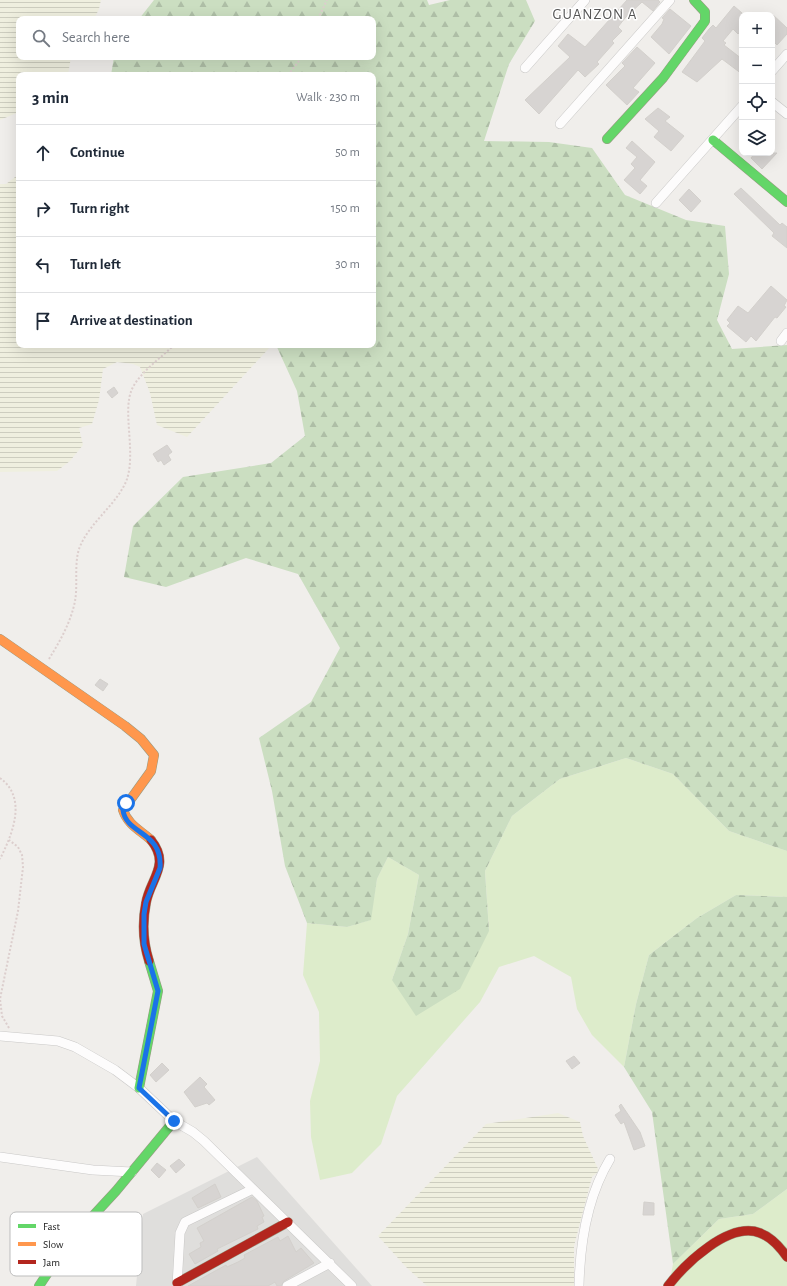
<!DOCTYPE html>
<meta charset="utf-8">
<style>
:root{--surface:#fff;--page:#f2f2f3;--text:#1f2937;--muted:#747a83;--line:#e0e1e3}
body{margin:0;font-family:"Alegreya Sans",sans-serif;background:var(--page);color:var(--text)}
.controls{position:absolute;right:12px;top:12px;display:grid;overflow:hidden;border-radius:8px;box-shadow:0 4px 16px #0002}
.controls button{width:36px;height:36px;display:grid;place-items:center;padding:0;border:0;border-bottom:1px solid var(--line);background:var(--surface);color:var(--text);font:20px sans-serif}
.stop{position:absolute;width:12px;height:12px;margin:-9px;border:3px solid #1a73e8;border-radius:50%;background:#fff}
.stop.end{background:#1a73e8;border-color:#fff;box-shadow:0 1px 4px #0008}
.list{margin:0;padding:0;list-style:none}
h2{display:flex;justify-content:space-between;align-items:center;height:52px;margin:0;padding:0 16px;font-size:17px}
h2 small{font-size:13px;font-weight:400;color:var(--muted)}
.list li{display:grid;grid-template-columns:26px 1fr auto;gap:12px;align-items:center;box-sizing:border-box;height:56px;padding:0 16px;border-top:1px solid var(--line)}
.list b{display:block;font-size:15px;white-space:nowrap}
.list em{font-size:13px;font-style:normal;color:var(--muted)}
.icon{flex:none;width:22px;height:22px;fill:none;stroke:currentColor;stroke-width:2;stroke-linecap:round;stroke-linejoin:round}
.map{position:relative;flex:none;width:787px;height:1286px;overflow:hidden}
.search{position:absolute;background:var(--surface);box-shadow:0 4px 16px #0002;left:16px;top:16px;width:360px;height:44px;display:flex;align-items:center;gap:10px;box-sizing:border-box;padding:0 14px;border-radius:8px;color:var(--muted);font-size:15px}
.panel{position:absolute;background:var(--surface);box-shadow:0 4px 16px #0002;left:16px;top:72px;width:360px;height:276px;border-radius:8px}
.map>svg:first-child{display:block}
.residential{fill:#dfdedc}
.farmland{fill:url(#farmland-rules)}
.grass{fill:#ddeccb}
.forest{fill:url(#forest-firs)}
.building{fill:#d7d4d2;stroke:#d3d0cc}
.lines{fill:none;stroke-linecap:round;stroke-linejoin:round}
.street-casing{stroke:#c9c8c7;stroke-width:10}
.fast-casing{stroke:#999a82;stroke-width:10}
.slow-casing{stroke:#999a82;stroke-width:10}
.jam-casing{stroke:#999a82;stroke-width:10}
.path{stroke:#dccecd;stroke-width:2;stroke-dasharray:2 2;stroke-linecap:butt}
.street{stroke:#fdfcfc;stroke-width:9}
.fast{stroke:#63d668;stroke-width:9}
.slow{stroke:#ff974d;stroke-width:9}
.jam{stroke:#b3261e;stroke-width:9}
.route{stroke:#1a73e8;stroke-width:5}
.labels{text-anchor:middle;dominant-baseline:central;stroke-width:3;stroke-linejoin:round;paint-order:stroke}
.neighbourhood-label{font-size:15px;letter-spacing:1px;fill:#555;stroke:#fff}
.key{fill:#fff;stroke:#bdbdbd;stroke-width:1}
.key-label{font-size:11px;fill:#222}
</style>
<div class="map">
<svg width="787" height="1286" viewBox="0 0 787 1286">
<defs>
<pattern id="farmland-rules" width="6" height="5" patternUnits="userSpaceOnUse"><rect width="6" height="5" fill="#efefdf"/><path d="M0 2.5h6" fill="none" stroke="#cdcdbf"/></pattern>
<pattern id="forest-firs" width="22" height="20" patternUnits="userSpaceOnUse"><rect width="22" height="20" fill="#cbdec1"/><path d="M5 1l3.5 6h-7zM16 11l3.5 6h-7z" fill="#aebea6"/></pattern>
</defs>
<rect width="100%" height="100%" fill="#f0eeeb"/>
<path class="residential" d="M 257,1157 L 372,1286 L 136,1286 L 143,1214 Z"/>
<path class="farmland" d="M 0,0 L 101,0 L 99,9 L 94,19 L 19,19 L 19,57 L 71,57 L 68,75 L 19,75 L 19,112 L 0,120 Z
M 19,174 L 19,345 L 272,345 L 187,437 L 157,425 L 150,393 L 140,367 L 133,364 L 117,362 L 103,369 L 99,400 L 92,424 L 79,428 L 83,445 L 70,461 L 57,471 L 0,472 L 0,184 L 6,184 Z
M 558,1113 L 580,1122 L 583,1136 L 599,1171 L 592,1177 L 574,1246 L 574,1286 L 427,1286 L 406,1267 L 378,1236 L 486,1124 Z"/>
<path class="grass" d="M 626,758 L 673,774 L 729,831 L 787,851 L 787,897 L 736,895 L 697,918 L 649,955 L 636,1004 L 624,1067 L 592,1035 L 577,1009 L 571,977 L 534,956 L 499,967 L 480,1002 L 397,1096 L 381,1144 L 352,1173 L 320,1180 L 311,1137 L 310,1101 L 320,1061 L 319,1012 L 303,975 L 307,923 L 347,927 L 370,920 L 377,879 L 388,857 L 419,875 L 408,934 L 392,980 L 489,931 L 485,871 L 512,816 L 560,779 Z
M 787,1189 L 787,1286 L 669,1286 L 673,1264 L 719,1219 L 753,1214 Z"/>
<path class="forest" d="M 154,0 L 427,0 L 429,5 L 450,0 L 526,0 L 535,21 L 509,64 L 484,141 L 549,142 L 592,148 L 625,195 L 686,220 L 725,226 L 729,274 L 717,320 L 732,349 L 787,345 L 787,851 L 729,831 L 673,774 L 626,758 L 560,779 L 512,816 L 485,871 L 489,931 L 460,989 L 416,1016 L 392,980 L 408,934 L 419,875 L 388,857 L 377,879 L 371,920 L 347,927 L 307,923 L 285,866 L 272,791 L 259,738 L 311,702 L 340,648 L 298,574 L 246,558 L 166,587 L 124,577 L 133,526 L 183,477 L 271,463 L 305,436 L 297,391 L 276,345 L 373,345 L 373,75 L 111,75 L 114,57 L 373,57 L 373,19 L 139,19 Z
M 736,895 L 787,897 L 787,1189 L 753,1214 L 719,1219 L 673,1264 L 652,1112 L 624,1067 L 636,1004 L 649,955 L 697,918 Z"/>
<path class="building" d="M 627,0 L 658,0 L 660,2 L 653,11 L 642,2 L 625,18 L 618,27 L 622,31 L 612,41 L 614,43 L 597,62 L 599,64 L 585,77 L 578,70 L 539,114 L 525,100 L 570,57 L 558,46 L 568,34 L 585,47 Z
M 734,6 L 742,13 L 742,30 L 738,34 L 733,29 L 723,41 L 726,43 L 724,45 L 742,59 L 742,74 L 722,59 L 697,82 L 682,72 L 705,41 L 702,38 L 709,29 L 713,25 L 716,28 Z
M 670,9 L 691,26 L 669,54 L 651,37 L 662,24 L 664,19 L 662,18 Z
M 772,14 L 787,28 L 787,34 L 777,45 L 772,40 Z
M 637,47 L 655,63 L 633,88 L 639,92 L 627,105 L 606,85 L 625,66 L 622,63 Z
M 658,108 L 670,117 L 665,121 L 684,136 L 671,151 L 654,137 L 659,131 L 645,119 Z
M 632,141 L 655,162 L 640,180 L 647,186 L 640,194 L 624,180 L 635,168 L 631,164 L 637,157 L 626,148 Z
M 755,153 L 777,153 L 762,169 L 751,158 Z
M 741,188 L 780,225 L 782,223 L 787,227 L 787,248 L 772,236 L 774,233 L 734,194 Z
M 689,189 L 701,201 L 691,212 L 679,200 Z
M 771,286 L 787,300 L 784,306 L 786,307 L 777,318 L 775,317 L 756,341 L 751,336 L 746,342 L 727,326 L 730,323 L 727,320 L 738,306 L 748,313 Z
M 114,387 L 118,393 L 112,398 L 107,392 Z
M 167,445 L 172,452 L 168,455 L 171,460 L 164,465 L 161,460 L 158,462 L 153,454 Z
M 100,679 L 108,684 L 103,691 L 95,685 Z
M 574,1056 L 580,1063 L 572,1069 L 566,1061 Z
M 162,1063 L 169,1070 L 156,1082 L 150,1075 Z
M 200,1077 L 207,1084 L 204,1087 L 215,1100 L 209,1105 L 207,1103 L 195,1107 L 184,1092 Z
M 621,1104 L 640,1132 L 645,1146 L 634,1150 L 624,1122 L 621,1124 L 615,1115 L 621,1111 L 619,1106 Z
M 179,1159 L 185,1165 L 176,1173 L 170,1166 Z
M 157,1163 L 166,1170 L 159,1178 L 151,1170 Z
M 215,1184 L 221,1197 L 198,1208 L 192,1198 Z
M 252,1197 L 257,1201 L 264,1216 L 262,1217 L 264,1222 L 257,1226 L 258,1229 L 217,1249 L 218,1251 L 195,1264 L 189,1254 L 201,1247 L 200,1243 L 204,1241 L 197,1228 Z
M 644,1202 L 654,1203 L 654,1215 L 643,1215 Z
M 288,1236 L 296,1252 L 301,1248 L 314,1263 L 284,1281 L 281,1286 L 277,1286 L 275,1282 L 268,1286 L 188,1286 L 226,1265 L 227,1267 L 238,1262 L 245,1258 L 244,1255 L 278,1237 L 280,1241 Z"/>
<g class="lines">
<defs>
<path id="street" d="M 525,68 L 585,0
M 772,71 L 787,54
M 772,102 L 787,114
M 560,124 L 670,0
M 656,203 L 742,106
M 781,341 L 787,333
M 0,1036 L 58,1041 L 75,1047 L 115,1070 L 139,1088 L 174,1121 L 193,1132 L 204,1141 L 352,1286
M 0,1157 L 93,1170 L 132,1172
M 177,1286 L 180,1233 L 185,1222 L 253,1189
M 287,1286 L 330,1263
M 579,1286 C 580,1242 587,1197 610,1159"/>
<path id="fast" d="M 607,139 L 663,78 L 705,21 L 705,12 L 694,0
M 713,140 L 787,202
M 139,1088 L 158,991 L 149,961
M 39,1286 L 67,1244 L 116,1191 L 174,1121"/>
<path id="slow" d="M 0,639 L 125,726 L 141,739 L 154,755 L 151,771 L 123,810 C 128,825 140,830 151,840"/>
<path id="jam" d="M 149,961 C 143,942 142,923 146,903 C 150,879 171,865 151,840
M 177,1283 L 288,1222
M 668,1286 C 685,1264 729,1221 760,1233 C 771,1237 780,1247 787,1257"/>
</defs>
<use href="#street" class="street-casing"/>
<use href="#fast" class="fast-casing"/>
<use href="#slow" class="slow-casing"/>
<use href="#jam" class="jam-casing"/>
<path class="path" d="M 318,19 L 327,0
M 288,75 L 302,57
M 49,659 C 60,641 71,622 75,601 C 78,585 74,565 79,549 C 89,522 118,504 127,479 C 136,451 122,411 132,389 C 140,372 161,358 174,345
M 0,778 C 28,798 12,835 0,859
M 9,1028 L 2,1016 L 0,999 L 18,911 L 23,867 L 22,855 L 18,847 L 9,840"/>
<use href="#street" class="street"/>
<use href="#fast" class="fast"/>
<use href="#slow" class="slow"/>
<use href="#jam" class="jam"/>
</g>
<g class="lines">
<path class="route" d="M 126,803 L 123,810 C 126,835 163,831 160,868 L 146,902 L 144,914 L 144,944 L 158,991 L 139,1088 L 174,1121"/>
</g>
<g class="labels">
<g class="neighbourhood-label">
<text x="595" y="14">GUANZON A</text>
</g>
</g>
<rect x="10" y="1212" width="132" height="64" rx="6" class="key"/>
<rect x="18" y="1224" width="18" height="4" fill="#63d668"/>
<rect x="18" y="1242" width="18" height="4" fill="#ff974d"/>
<rect x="18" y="1260" width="18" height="4" fill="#b3261e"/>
<g class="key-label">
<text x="43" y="1230">Fast</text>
<text x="43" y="1248">Slow</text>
<text x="43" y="1266">Jam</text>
</g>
</svg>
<div class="controls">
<button>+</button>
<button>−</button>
<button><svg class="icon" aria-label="locate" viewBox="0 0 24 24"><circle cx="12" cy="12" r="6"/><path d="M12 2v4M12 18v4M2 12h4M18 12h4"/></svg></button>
<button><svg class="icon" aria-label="layers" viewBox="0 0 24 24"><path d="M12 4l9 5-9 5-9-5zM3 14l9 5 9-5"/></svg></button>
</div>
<div class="stop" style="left:126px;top:803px"></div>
<div class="stop end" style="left:174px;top:1121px"></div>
<div class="search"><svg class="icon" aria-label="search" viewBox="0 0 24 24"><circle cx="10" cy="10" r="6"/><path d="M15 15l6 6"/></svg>Search here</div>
<section class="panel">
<h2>3 min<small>Walk · 230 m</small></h2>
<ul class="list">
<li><svg class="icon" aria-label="ahead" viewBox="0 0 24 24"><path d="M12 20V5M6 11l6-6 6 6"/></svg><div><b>Continue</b></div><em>50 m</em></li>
<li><svg class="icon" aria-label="right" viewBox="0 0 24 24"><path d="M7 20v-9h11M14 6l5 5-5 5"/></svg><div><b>Turn right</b></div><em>150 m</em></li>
<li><svg class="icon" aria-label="left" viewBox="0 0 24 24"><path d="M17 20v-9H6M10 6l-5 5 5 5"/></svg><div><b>Turn left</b></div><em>30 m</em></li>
<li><svg class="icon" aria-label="arrive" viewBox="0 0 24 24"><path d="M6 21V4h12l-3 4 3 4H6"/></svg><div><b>Arrive at destination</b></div></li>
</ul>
</section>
</div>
